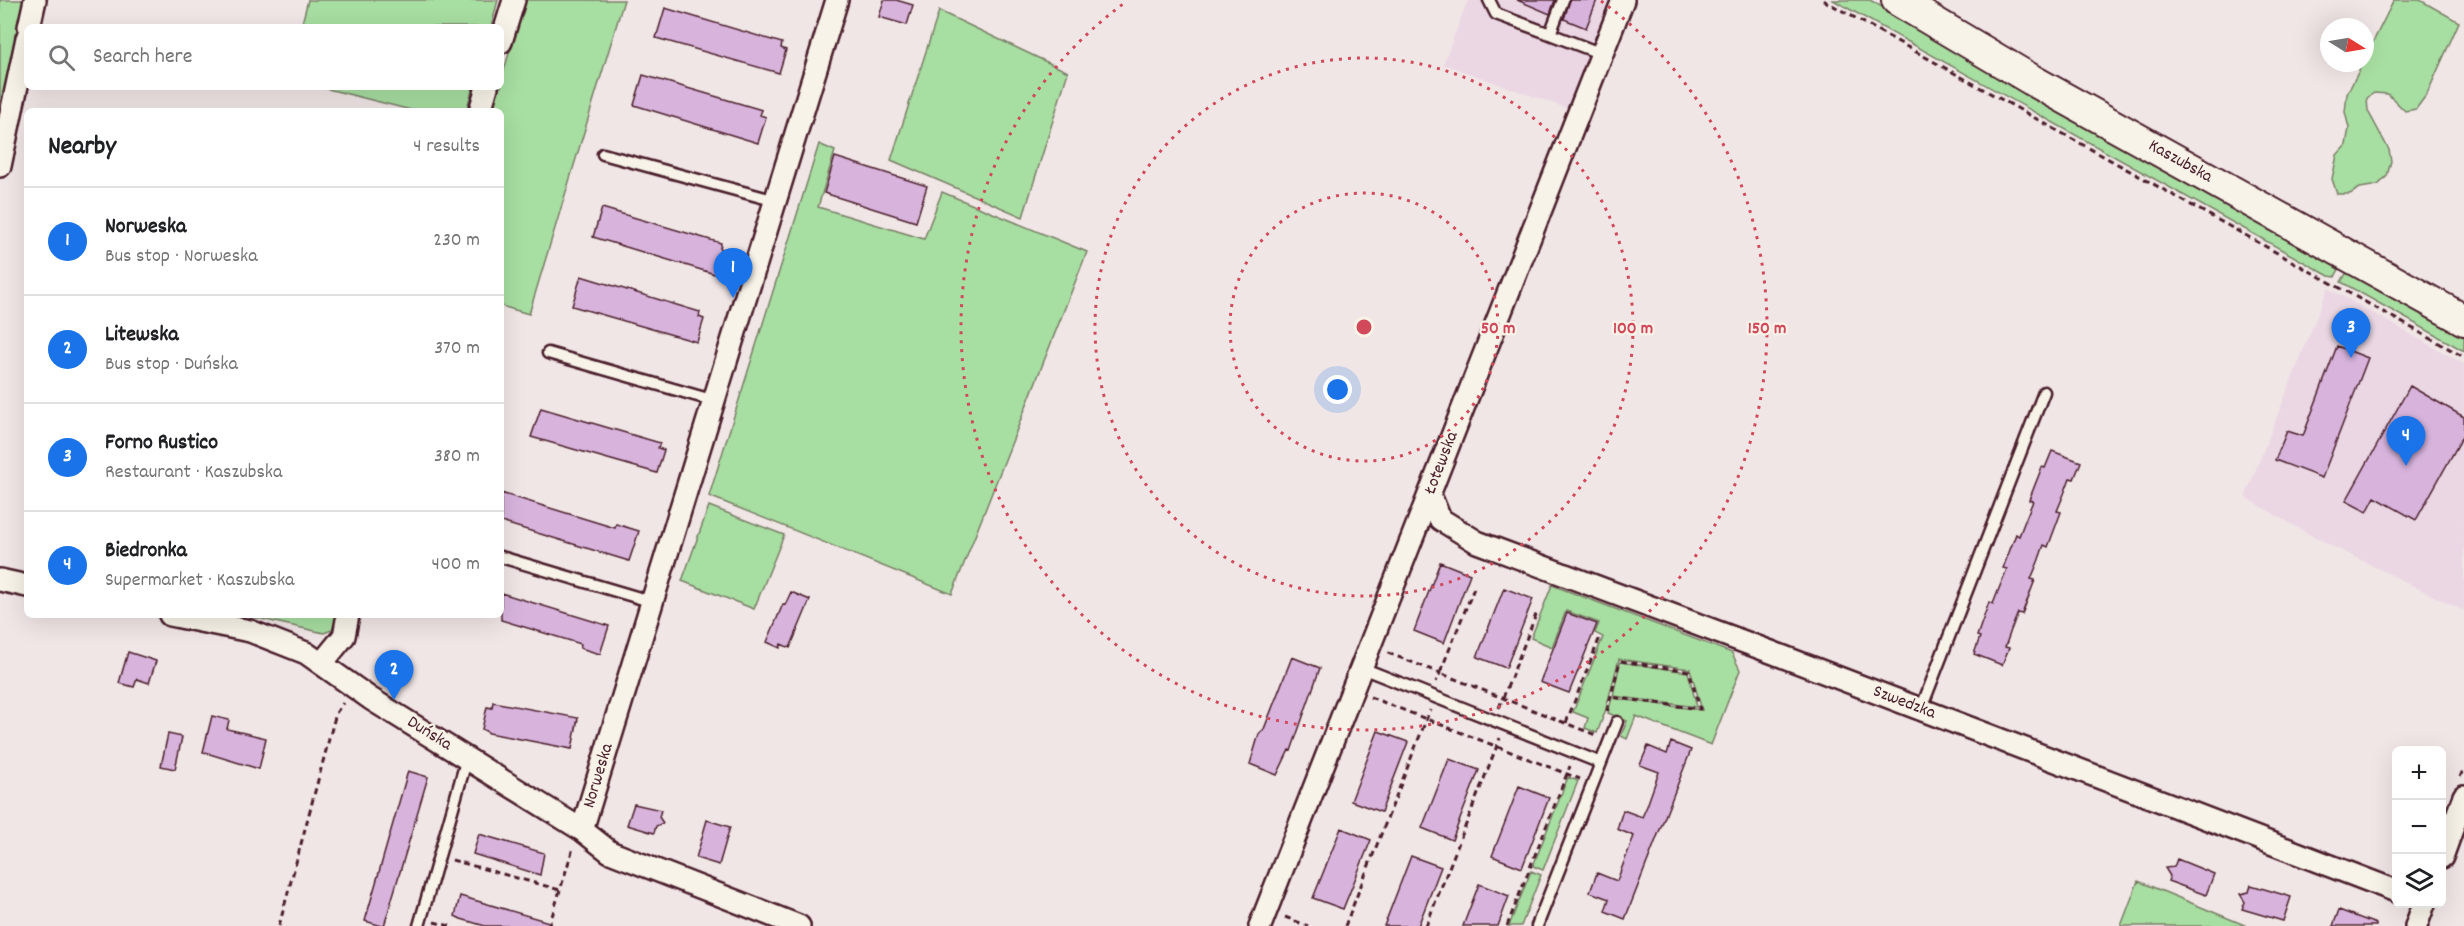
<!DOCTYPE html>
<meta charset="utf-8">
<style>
:root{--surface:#fff;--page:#f6f6f6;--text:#202124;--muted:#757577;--line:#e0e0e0;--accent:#1a73e8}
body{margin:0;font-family:Dekko,sans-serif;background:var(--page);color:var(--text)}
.controls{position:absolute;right:18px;bottom:18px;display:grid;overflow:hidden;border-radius:9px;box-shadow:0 6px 24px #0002}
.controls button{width:54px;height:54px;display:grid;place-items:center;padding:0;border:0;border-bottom:2px solid var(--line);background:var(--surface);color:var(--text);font:30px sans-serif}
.compass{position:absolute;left:2320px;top:18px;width:54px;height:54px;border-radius:50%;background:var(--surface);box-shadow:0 6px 24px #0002;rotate:101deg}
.you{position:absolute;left:1338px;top:390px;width:21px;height:21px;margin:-15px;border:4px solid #fff;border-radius:50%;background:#1a73e8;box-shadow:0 0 0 9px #1a73e833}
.badge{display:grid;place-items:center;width:39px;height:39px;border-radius:50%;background:var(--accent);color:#fff;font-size:20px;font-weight:700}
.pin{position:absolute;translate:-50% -50px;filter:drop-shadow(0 2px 3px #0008)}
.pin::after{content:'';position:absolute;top:32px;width:21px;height:18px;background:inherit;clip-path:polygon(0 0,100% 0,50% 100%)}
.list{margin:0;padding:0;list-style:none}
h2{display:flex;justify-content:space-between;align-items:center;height:78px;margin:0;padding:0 24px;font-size:26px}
h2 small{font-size:20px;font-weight:400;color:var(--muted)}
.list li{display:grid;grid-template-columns:39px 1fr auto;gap:18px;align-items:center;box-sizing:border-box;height:108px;padding:0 24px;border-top:2px solid var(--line)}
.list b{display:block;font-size:22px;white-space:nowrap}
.list p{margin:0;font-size:20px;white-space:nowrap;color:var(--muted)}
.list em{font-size:20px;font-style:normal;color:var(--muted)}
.icon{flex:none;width:33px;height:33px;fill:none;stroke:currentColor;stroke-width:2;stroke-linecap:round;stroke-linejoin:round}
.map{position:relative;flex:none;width:2464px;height:926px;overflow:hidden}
.search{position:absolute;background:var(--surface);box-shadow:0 6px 24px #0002;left:24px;top:24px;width:480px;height:66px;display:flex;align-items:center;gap:15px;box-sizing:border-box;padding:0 21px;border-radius:9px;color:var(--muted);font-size:22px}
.panel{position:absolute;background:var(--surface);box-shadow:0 6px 24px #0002;left:24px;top:108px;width:480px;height:510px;border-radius:9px}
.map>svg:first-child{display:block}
.built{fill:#ead7e3}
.green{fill:#a7dea1;stroke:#787e66;stroke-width:1.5}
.building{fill:#d8b4dd;stroke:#4a1f2b;stroke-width:1.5}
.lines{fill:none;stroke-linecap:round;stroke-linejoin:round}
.service-casing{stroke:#4a1f2b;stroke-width:15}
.minor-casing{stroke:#4a1f2b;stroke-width:26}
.secondary-casing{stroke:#4a1f2b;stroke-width:34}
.path{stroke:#4a1f2b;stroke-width:3;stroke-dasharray:6 4.5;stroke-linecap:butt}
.service{stroke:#f7f3e8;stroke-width:10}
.minor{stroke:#f7f3e8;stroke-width:21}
.secondary{stroke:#f7f3e8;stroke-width:30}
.ring{fill:none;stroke:#d1495b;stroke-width:3;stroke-dasharray:3 6}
.labels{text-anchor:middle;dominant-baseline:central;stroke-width:4.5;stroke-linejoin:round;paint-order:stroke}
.street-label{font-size:18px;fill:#4a1f2b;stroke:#f7f3e8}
.centre{fill:#d1495b;stroke:#f7f3e8;stroke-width:3}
.ring-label{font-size:18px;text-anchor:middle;font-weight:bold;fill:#d1495b;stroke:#f7f3e8;stroke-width:4.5;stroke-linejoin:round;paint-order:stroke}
</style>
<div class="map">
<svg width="2464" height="926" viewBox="0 0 2464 926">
<rect width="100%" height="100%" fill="#f1e6e6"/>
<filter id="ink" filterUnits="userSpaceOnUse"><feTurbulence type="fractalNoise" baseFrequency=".0167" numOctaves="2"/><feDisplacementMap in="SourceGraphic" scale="12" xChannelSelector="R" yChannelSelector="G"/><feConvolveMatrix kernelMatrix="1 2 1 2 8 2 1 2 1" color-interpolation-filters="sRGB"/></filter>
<g filter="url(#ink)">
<path class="built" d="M 1468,0 L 1613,0 L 1569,109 L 1443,64 Z
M 2328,288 L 2464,364 L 2464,611 L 2310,535 L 2245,497 Z"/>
<path class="green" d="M 0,0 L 25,0 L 0,123 Z
M 308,0 L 498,0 L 491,27 L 301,27 Z
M 525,0 L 624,0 L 529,314 L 501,306 L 501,111 L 492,111 L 499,87 L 501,87 L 501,80 Z
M 1833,0 L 1870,0 L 2340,267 L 2335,277 L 2329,276 Z
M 2394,0 L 2420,0 L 2459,22 L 2427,94 L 2416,109 L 2405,111 L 2388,94 L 2374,93 L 2367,98 L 2368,111 L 2389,150 L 2391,161 L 2387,176 L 2378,185 L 2360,188 L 2350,194 L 2337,194 L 2332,179 L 2337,155 L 2346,145 L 2349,128 L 2345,112 L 2347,94 L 2363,63 L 2365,63 L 2365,58 Z
M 939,11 L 1068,72 L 1023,217 L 891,160 Z
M 320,87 L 473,87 L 466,111 L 415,111 Z
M 819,144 L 835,151 L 818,207 L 924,239 L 942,192 L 1087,252 L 952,594 L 709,496 Z
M 2354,268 L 2464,331 L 2464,351 L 2341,282 L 2347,272 Z
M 709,506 L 784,535 L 754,609 L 682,581 Z
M 1552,585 L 1732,653 L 1740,670 L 1711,745 L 1636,716 L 1627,739 L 1621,736 L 1627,721 L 1608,713 L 1612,698 L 1702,710 L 1690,669 L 1619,659 L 1605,712 L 1597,733 L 1585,728 L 1588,718 L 1573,712 L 1603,637 L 1595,633 L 1599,623 L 1566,611 L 1552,647 L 1531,638 Z
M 244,615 L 342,615 L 337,628 L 324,633 Z
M 1620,662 L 1688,672 L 1697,707 L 1613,696 Z
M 1568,777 L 1578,781 L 1543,870 L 1533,866 Z
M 1531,871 L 1541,875 L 1521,926 L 1509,926 Z
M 2138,881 L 2247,926 L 2121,926 Z"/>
<path class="building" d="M 884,0 L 896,0 L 913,5 L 907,25 L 879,17 Z
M 1517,0 L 1555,0 L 1550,14 Z
M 1570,0 L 1597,0 L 1586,28 L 1564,19 Z
M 665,8 L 782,43 L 781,48 L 786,50 L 779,73 L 656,38 Z
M 643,75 L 762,110 L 760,115 L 766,117 L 758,143 L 634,105 Z
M 835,157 L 927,186 L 916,222 L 824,193 Z
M 602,208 L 721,243 L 720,248 L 725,250 L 718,275 L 593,237 Z
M 581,276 L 700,312 L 699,317 L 704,319 L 697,342 L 572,306 Z
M 2337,346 L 2368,358 L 2322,478 L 2275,460 L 2287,431 L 2303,436 Z
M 2410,386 L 2464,417 L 2464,434 L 2416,520 L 2375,497 L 2367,512 L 2346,501 Z
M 541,408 L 660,443 L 658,448 L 664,450 L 657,473 L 531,437 Z
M 2052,451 L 2081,462 L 2074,479 L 2070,478 L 2064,494 L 2057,511 L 2061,512 L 2048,547 L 2044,545 L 2038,562 L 2031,579 L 2035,580 L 2022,614 L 2018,613 L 2011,630 L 2005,647 L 2009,648 L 2002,665 L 1974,654 L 1980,637 L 1977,636 L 1989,602 L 1993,604 L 2000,586 L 2007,569 L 2003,568 L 2016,534 L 2019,536 L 2026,518 L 2033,501 L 2029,500 L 2042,467 L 2045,468 Z
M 501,493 L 615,528 L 616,524 L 639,531 L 629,561 L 501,522 Z
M 1440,562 L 1470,574 L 1444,643 L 1414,631 Z
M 1504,588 L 1533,599 L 1506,668 L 1477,657 Z
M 791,592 L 810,600 L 790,648 L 781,644 L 780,648 L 767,642 L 783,604 L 785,605 Z
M 501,593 L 609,626 L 600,654 L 580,648 L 581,644 L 501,620 Z
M 1567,613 L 1597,624 L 1569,693 L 1540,682 Z
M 128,652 L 156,661 L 149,683 L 137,679 L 134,687 L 119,683 Z
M 1292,657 L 1320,668 L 1291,751 L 1289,750 L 1277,775 L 1250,764 L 1259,734 L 1264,729 Z
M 493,702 L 578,718 L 572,749 L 489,733 L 482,729 L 487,707 L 492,708 Z
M 212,716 L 229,720 L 227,729 L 266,738 L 259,769 L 203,752 Z
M 1378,731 L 1408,742 L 1381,812 L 1351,801 Z
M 168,734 L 182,737 L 175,769 L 161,766 Z
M 1671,742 L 1691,750 L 1625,919 L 1605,911 L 1609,899 L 1590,892 L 1597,873 L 1617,881 L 1621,870 L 1634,836 L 1617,829 L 1623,810 L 1642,817 L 1647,806 L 1659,772 L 1640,765 L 1648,746 L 1667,754 Z
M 1449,759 L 1479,770 L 1452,840 L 1422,828 Z
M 408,771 L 428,777 L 384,926 L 382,926 L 365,921 Z
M 1519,786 L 1549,798 L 1522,868 L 1492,856 Z
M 634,804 L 661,810 L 659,817 L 663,823 L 656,826 L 654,833 L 627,825 Z
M 707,820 L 730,827 L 719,865 L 696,858 Z
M 1341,828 L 1371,840 L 1343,909 L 1313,898 Z
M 479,834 L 544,853 L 540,875 L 473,854 Z
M 1411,856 L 1441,867 L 1434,885 L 1418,926 L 1384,926 Z
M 2177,859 L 2214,874 L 2206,895 L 2168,881 L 2170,876 L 2165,868 L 2174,867 Z
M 1479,884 L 1509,896 L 1498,926 L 1463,926 Z
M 2251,885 L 2291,897 L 2283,921 L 2242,909 L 2245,902 L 2240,894 L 2249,892 Z
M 460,896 L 549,922 L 548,926 L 485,926 L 461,919 L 455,916 Z
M 2339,910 L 2376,924 L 2376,926 L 2333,926 Z"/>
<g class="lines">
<defs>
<path id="service" d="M 1489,0 L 1496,14 L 1550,34 L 1563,0
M 1550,34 L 1602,54
M 603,154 L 776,201
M 548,353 L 715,401
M 501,557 L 653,602
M 1362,668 L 1601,763
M 1921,709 L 2044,392
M 419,926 L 467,758
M 1537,926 L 1617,722"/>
<path id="minor" d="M 29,27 L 35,0
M 501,42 L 514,0
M 480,111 L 487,87
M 0,166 L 27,38
M 1430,495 L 1440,519 L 1477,542 L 1771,652 L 2396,891
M 0,580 L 27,586
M 170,615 L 250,631 L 306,653 L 371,699 L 582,830 L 610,852 L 799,926
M 322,663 L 344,636 L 348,615
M 582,830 L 837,0
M 2442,857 L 2464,796
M 1260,926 L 1623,0
M 2416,926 L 2424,904"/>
<path id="secondary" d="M 1897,0 L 2032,80 L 2464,320"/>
</defs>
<use href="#service" class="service-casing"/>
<use href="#minor" class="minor-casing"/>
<use href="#secondary" class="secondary-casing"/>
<path class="path" d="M 1823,0 L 2464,357
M 1474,588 L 1440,673 L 1598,736
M 1388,653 L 1440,673 L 1436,682
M 1370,697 L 1580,779
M 1499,708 L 1537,612
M 1607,711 L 1620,661 L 1689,671 L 1700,709 L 1611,697
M 1566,723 L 1600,637
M 2460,777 L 2464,768
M 452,860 L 560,890
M 1285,917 L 1308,926
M 434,922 L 450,926
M 279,926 L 336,713 L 343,703
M 549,926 L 573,848
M 1345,926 L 1430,710
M 1426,926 L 1500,738
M 1507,926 L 1570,766"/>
<use href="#service" class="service"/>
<use href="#minor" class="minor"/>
<use href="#secondary" class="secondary"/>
</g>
</g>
<g class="ring">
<circle cx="1364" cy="327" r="134"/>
<circle cx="1364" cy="327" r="269"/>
<path d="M1601 1A403 403 0 1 1 1127 1"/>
</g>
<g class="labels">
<g class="street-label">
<text transform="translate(2180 162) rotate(29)">Kaszubska</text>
<text transform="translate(1442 463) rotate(-69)">Łotewska</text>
<text transform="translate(1904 703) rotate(21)">Szwedzka</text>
<text transform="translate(429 734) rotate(32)">Duńska</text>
<text transform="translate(599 776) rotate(-73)">Norweska</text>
</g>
</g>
<circle cx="1364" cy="327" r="9" class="centre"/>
<g class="ring-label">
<text x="1498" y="333">50 m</text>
<text x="1633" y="333">100 m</text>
<text x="1767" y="333">150 m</text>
</g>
</svg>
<div class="controls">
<button>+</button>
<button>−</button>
<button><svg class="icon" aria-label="layers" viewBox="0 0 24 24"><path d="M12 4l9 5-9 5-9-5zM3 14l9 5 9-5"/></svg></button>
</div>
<svg class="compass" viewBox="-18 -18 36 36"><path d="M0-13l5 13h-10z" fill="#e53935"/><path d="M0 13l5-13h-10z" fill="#757577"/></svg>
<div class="you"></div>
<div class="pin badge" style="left:733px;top:298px">1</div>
<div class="pin badge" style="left:394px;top:700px">2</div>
<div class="pin badge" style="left:2351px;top:358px">3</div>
<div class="pin badge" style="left:2406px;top:466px">4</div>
<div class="search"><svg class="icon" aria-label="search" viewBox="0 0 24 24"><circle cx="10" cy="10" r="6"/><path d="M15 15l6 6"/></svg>Search here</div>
<section class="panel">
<h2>Nearby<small>4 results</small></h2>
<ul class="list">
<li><span class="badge">1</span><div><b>Norweska</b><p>Bus stop · Norweska</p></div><em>230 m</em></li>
<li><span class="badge">2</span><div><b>Litewska</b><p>Bus stop · Duńska</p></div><em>370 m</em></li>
<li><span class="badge">3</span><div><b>Forno Rustico</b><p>Restaurant · Kaszubska</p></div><em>380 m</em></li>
<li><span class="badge">4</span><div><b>Biedronka</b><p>Supermarket · Kaszubska</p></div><em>400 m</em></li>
</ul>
</section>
</div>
